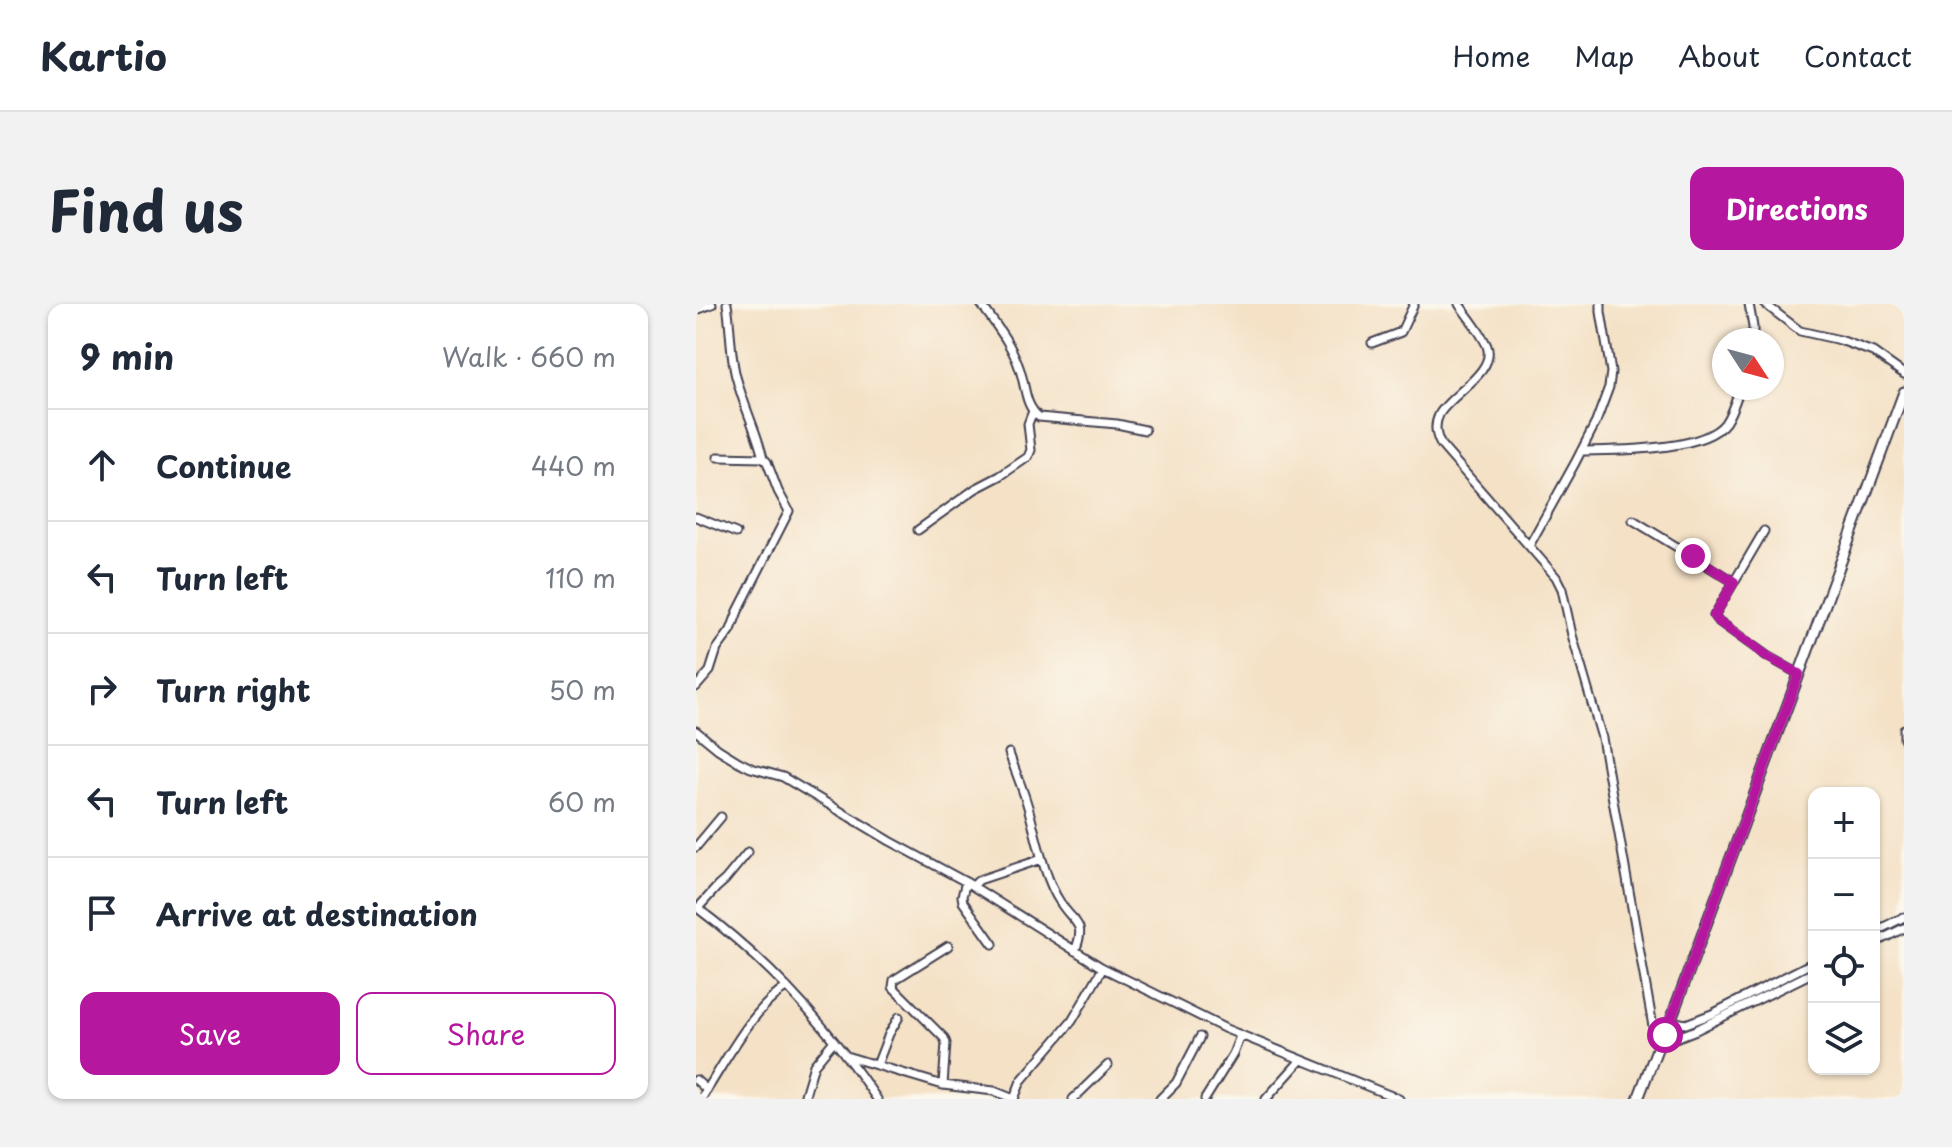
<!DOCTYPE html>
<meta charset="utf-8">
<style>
:root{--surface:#fff;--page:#f2f2f3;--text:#1f2937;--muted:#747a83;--line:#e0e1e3;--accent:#b5179e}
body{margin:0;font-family:"Playpen Sans",sans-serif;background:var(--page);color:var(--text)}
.controls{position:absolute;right:24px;bottom:24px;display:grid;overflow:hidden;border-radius:16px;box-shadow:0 2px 6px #0004}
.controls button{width:72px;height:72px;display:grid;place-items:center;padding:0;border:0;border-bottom:2px solid var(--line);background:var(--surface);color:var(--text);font:40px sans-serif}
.compass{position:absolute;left:1016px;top:24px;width:72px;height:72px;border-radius:50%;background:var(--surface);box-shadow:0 2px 6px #0004;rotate:126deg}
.stop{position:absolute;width:24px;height:24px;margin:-18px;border:6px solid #b5179e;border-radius:50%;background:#fff}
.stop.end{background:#b5179e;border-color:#fff;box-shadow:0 2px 8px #0008}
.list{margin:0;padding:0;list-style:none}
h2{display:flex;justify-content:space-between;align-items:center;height:104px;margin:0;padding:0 32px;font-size:34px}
h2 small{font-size:26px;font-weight:400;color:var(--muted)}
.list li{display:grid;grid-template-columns:52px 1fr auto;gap:24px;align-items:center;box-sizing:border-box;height:112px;padding:0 32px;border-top:2px solid var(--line)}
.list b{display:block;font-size:30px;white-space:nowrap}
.list em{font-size:26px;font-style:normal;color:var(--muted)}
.actions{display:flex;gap:16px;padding:24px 32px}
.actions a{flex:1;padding:18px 0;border:2px solid var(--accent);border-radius:16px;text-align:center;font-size:28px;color:var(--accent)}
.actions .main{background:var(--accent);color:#fff}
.icon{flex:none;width:44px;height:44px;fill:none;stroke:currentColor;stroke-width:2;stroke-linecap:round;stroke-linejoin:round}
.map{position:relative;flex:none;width:1208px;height:795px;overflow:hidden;border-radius:16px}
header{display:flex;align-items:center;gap:48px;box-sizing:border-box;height:112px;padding:0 40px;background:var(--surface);border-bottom:2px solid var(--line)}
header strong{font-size:38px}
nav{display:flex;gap:44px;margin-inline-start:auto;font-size:28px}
.intro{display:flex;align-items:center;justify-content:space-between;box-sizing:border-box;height:192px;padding:0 48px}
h1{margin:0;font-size:56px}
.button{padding:20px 36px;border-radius:16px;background:var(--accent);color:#fff;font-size:28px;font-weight:700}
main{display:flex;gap:48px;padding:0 48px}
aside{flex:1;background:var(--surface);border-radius:16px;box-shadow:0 2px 6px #0004}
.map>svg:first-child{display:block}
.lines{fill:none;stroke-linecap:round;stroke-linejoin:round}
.minor-casing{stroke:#423f50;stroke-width:11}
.major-casing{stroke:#423f50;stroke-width:13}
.minor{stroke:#fff;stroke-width:7}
.major{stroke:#fff;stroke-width:9}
.route{stroke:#b5179e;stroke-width:10}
</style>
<header>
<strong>Kartio</strong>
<nav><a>Home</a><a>Map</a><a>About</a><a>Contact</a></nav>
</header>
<div class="intro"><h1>Find us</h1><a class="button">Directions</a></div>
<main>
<aside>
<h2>9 min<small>Walk · 660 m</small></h2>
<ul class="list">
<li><svg class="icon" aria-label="ahead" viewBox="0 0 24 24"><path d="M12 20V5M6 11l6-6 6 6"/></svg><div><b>Continue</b></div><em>440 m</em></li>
<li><svg class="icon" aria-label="left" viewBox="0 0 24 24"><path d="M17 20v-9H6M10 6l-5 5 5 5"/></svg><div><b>Turn left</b></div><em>110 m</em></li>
<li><svg class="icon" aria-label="right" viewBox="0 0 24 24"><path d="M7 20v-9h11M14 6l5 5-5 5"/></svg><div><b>Turn right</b></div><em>50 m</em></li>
<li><svg class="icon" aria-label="left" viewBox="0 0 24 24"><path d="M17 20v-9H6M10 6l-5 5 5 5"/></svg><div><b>Turn left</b></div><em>60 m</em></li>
<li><svg class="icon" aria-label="arrive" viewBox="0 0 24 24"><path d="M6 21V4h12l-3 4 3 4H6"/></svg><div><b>Arrive at destination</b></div></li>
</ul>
<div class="actions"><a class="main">Save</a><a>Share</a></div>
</aside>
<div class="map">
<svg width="1208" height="795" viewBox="0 0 1208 795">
<rect width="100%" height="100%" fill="#fbf7ec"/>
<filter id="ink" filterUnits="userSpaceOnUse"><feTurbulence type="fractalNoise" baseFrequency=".0125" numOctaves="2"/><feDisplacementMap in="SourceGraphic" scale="16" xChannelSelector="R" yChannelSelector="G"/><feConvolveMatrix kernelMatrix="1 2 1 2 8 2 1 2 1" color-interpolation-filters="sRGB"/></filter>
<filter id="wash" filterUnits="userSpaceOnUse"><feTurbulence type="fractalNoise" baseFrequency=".006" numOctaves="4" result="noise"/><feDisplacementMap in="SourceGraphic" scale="32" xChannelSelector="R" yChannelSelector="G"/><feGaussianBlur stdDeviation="1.8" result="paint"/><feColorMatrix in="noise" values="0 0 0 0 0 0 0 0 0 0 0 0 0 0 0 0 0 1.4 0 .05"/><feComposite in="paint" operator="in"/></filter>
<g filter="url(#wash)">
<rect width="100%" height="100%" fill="#f4e1c6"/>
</g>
<g filter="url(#ink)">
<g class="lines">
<defs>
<path id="minor" d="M 31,0 C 35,23 34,55 41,76 C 48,103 61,128 67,154
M 285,0 C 302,24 319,44 326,73 C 330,88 330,102 343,113 L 421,120 L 449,126
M 763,0 C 772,13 785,28 791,42 C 801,68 752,92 743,111 C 738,121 740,132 745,141 L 860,273 L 866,285 L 876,331 L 906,434 L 961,745
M 1053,0 L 1057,23 L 1057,36
M 1069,0 L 1104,27 L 1144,36 L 1177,48 L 1208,70
M 0,6 L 16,0
M 676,39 L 705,28 L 718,0
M 885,147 C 919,146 1007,148 1029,119 C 1036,109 1040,95 1044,84
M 0,213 L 40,229
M 937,216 L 1038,278
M 222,226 L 279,185 L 304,172 L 332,153 L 335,146 L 332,120 L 337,107
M 1068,227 L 1018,312 L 1021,316 L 1071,352 L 1103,370
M 833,242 L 879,159 L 900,118 L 913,83 L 915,68 L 905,8 L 905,0
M 0,383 L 14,367 L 21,345 L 35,326 L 42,307 L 93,207 L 82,187 L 71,158 L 67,154 L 22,153
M 1208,425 L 1208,435
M 0,427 L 22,445 L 43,458 L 55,464 L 87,473 L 194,537 L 270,578 L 405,663 L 530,725 L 703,795
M 313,449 C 319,467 327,485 332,503 C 340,531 348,574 364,598 C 378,621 391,617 379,647
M 0,543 L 25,513
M 270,578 L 266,592 L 267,598 L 297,640
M 277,582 L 283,576 L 346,555
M 0,603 C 71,656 131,721 181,795
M 2,604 L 21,583 L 29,576 L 52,548
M 1178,628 L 1208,613
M 1178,639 L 1208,624
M 974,717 L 990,720 L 1016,710 L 1118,658
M 964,740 L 1000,726 L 1118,668
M 150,752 L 247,781 L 298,787 L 318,795
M 181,761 L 193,730 L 203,713
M 0,776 L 11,786
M 247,781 L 250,739 L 248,734 L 197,683 L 198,676 L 252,642
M 109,791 L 118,761 L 137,738
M 5,795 C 29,759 55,705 91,683
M 318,795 L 325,777 L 376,717 L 407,664
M 377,795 L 412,761
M 464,795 L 480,779 L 504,733
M 509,795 L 537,750 L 544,732
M 570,795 L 605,756"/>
<path id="major" d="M 942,795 L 961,745 L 969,731 L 1208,88"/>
</defs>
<use href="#minor" class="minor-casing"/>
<use href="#major" class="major-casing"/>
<use href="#minor" class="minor"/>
<use href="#major" class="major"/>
</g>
</g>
<g class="lines" filter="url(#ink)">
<path class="route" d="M 969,731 L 1103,370 L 1071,352 L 1021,316 L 1018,312 L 1038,278 L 997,252"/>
</g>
</svg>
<div class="controls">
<button>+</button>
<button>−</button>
<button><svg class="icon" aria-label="locate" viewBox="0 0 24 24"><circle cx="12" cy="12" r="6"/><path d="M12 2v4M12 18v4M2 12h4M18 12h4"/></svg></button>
<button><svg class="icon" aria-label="layers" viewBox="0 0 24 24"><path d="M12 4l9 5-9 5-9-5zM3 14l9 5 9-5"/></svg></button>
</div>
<svg class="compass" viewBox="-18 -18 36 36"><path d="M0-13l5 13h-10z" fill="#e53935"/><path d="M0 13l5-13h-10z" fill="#747a83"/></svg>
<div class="stop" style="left:969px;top:731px"></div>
<div class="stop end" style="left:997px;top:252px"></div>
</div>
</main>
